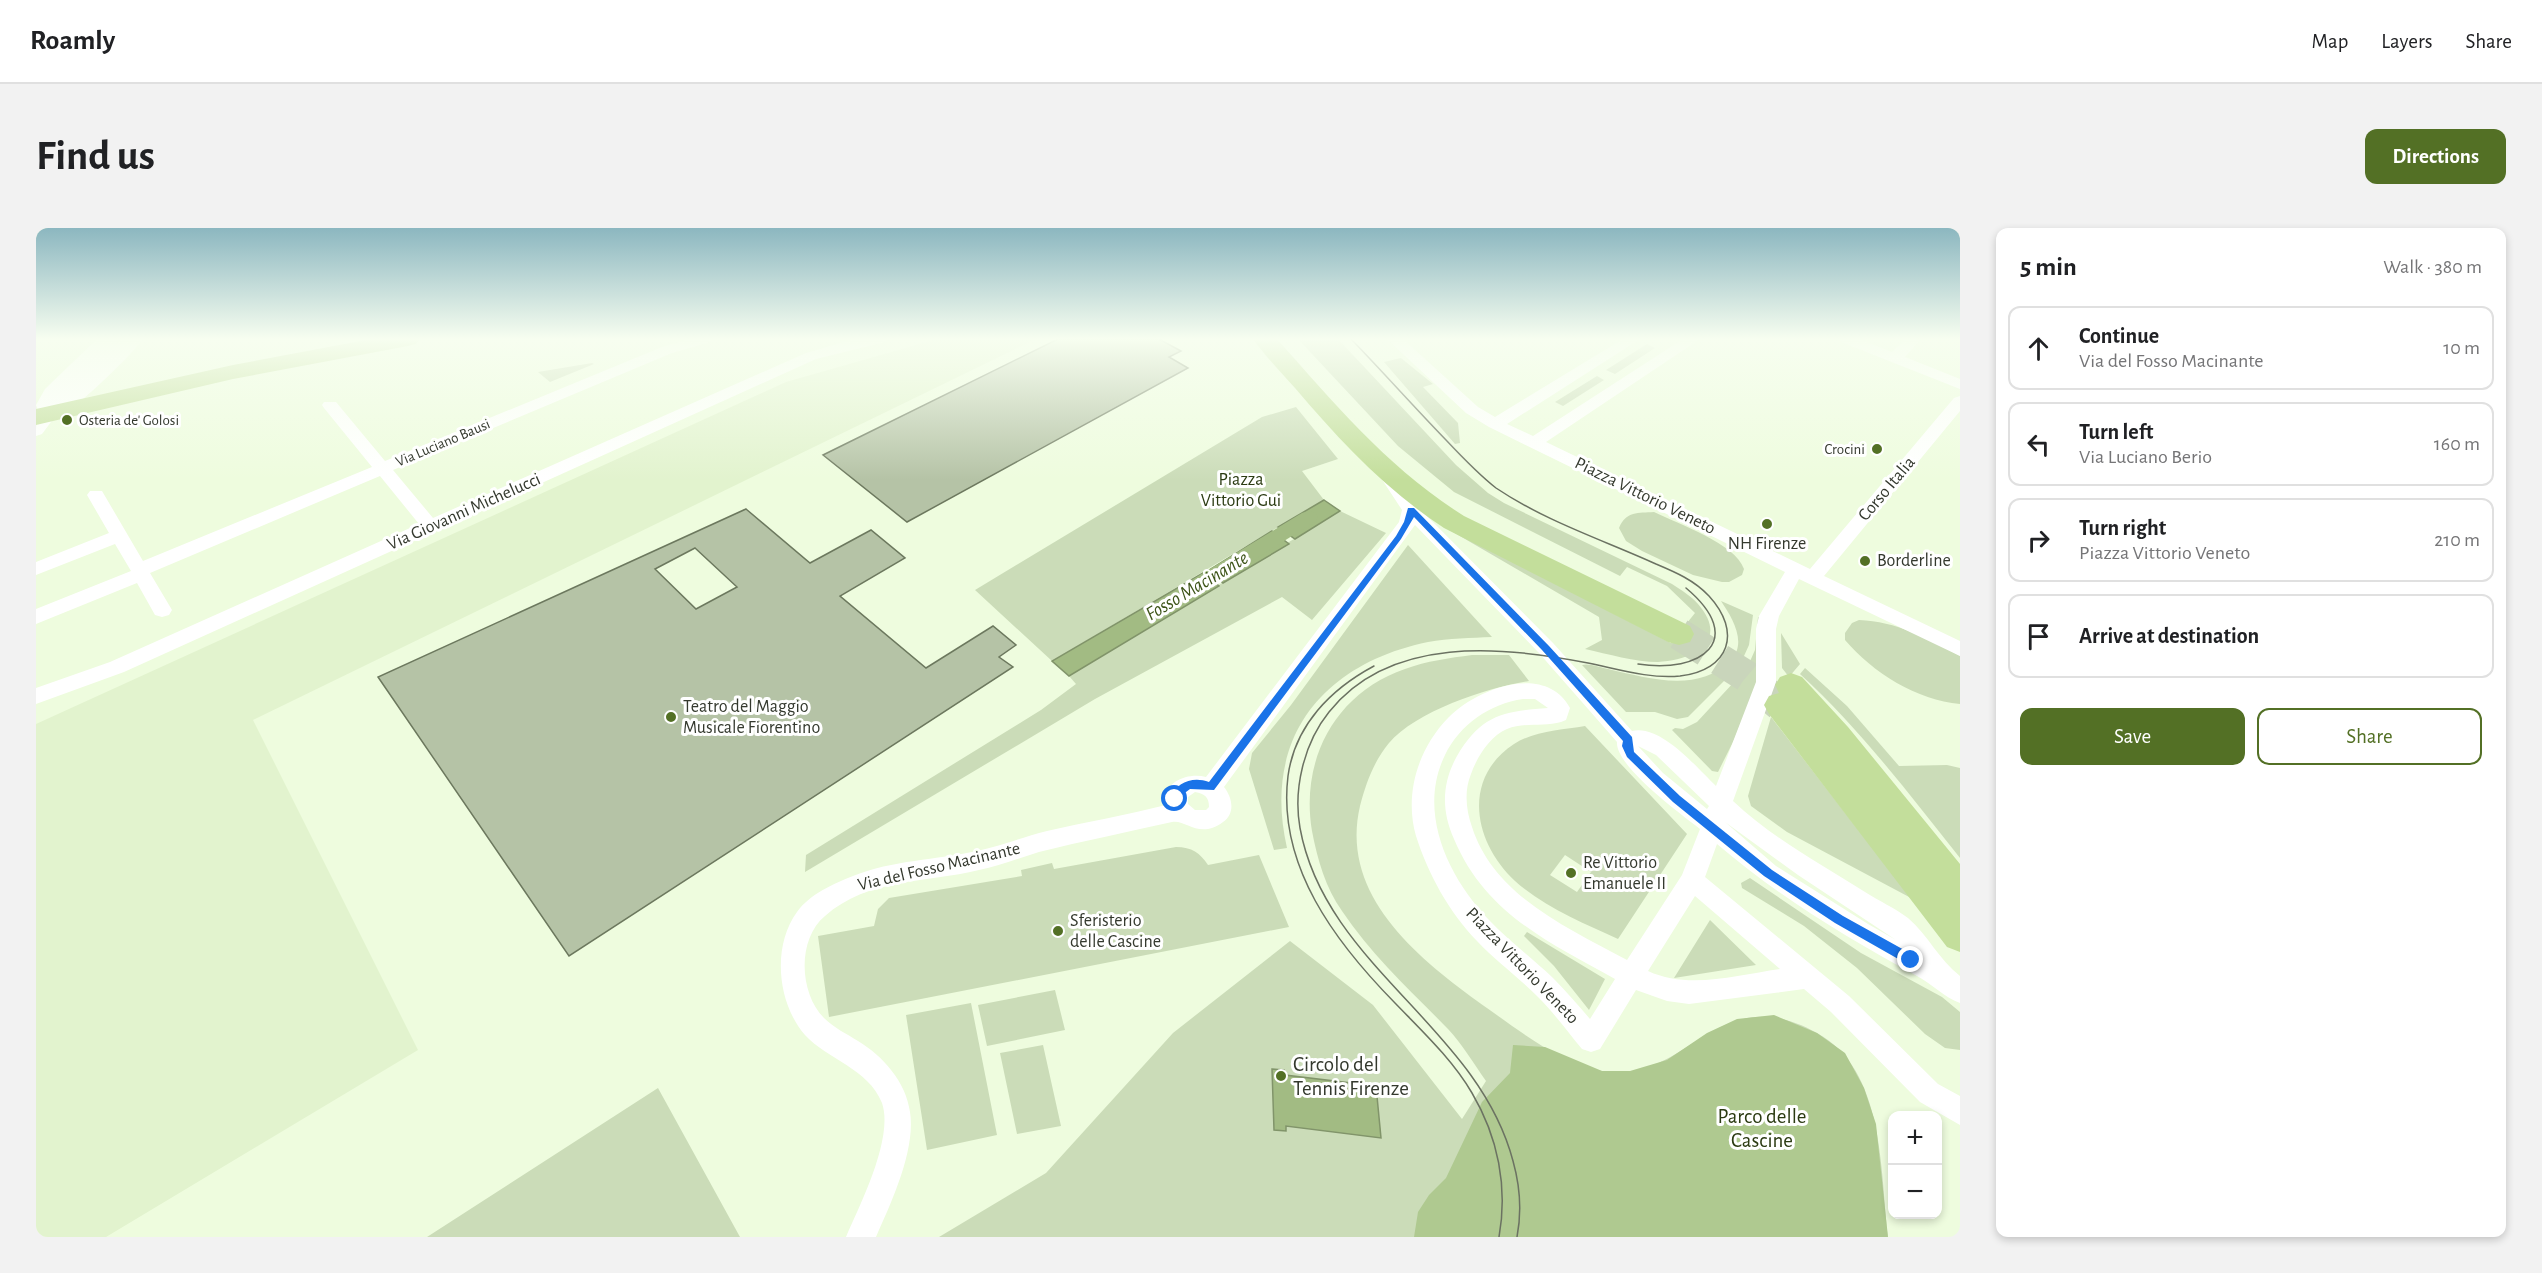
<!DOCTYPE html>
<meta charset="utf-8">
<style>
:root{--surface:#fff;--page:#f2f2f2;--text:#202124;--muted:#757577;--line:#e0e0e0;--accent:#537025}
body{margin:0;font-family:"Alegreya Sans",sans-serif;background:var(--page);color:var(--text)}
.controls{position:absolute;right:18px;bottom:18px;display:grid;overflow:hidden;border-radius:12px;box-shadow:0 3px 9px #0003}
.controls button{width:54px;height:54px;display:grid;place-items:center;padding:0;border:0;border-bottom:2px solid var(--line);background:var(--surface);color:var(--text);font:30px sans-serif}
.stop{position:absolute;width:18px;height:18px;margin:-14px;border:4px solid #1a73e8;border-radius:50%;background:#fff}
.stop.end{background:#1a73e8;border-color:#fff;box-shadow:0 2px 6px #0008}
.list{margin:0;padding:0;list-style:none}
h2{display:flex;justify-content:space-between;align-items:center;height:78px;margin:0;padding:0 24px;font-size:26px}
h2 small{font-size:20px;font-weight:400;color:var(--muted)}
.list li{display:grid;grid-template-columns:39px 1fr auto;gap:18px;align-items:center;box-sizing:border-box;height:84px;margin:0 12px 12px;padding:0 12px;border:2px solid var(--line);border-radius:12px}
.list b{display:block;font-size:22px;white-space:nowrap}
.list p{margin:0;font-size:20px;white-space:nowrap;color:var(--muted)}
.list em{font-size:20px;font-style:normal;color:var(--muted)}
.actions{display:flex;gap:12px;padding:18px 24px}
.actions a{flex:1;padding:14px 0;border:2px solid var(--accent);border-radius:12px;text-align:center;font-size:21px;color:var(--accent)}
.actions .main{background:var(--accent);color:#fff}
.icon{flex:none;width:33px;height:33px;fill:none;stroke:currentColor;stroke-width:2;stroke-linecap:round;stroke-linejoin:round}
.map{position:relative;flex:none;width:1924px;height:1009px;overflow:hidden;border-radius:12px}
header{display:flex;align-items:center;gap:36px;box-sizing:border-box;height:84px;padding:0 30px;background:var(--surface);border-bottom:2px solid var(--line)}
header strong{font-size:28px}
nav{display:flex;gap:33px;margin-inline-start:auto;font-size:21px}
.intro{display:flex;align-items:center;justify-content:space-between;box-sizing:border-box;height:144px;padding:0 36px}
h1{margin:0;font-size:42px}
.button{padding:15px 27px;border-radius:12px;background:var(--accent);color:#fff;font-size:21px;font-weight:700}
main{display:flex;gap:36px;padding:0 36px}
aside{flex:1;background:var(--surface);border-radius:12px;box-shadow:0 3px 9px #0003}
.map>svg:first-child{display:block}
.built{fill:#e2f3ce}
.green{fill:#cbdcb8;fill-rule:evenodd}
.forest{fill:#afc990}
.water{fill:#a2bb83;stroke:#81946a;stroke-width:1.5}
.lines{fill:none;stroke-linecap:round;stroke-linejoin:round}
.canal{fill:#a2bb83;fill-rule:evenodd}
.building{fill:#b5c3a6;stroke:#6c785e;stroke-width:1.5;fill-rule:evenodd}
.primary-tunnel{stroke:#c9d5bb;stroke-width:32;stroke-dasharray:32 16;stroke-linecap:butt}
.street{fill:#fff;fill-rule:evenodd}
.secondary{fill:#fff;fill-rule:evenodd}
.primary{fill:#c3de9b;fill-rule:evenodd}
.tram{stroke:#6b7262;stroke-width:1.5}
.route{fill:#1a73e8}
.poi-dot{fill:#537025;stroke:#fff;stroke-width:2}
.labels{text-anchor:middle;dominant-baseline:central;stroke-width:6;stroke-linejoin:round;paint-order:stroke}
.far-poi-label{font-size:15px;fill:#34392e;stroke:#fff;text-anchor:start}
.far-street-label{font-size:15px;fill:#34392e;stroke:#fff}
.park-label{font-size:18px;fill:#2b3b12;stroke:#fff}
.street-label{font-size:18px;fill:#34392e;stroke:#fff}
.poi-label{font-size:18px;fill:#34392e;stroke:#fff;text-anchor:start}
.water-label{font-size:20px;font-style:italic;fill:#3d5418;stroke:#fff}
.near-poi-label{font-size:21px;fill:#34392e;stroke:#fff;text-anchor:start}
.near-park-label{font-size:21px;fill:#2b3b12;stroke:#fff}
</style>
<header>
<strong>Roamly</strong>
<nav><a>Map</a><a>Layers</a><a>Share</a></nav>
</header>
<div class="intro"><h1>Find us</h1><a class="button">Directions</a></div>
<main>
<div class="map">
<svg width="1924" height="1009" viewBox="0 0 1924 1009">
<rect width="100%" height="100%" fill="#eefcde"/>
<path class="built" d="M 901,111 L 1000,111 L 217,492 L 382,822 L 70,1009 L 0,1009 L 0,496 L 750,154 Z"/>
<path class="green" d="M 1262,111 L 1302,111 L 1420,237 L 1452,265 L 1468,275 L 1636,356 C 1645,362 1655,368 1662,376 C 1694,413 1658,432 1622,434 C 1599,434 1572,426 1549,421 L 1566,412 L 1563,389 L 1405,297 L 1635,415 L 1659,385 L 1631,358 L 1591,339 L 1584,348 L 1418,264 L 1362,218 Z
M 1611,116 L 1619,120 L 1579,146 L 1570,142 Z
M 1365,130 L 1397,156 L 1387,159 L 1422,195 L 1424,215 L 1419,216 L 1348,134 Z
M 556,135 L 558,136 L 514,154 L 502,144 Z
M 1561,148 L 1568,152 L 1527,178 L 1519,174 Z
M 1260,179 L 1302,231 L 1266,243 L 1288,272 L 1016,433 L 939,362 L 1226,189 Z
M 1304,283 L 1350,305 L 1276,392 L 1246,369 L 1059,471 L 769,644 L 770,627 L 1005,482 L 1040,456 L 1033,448 Z
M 1618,284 C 1642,296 1699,315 1708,341 L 1706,347 L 1693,354 L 1686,354 L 1657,347 L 1606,323 L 1590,313 L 1583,300 C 1590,283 1602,285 1618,284 Z
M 1372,317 L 1456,409 C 1435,410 1413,410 1392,414 C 1286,436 1226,511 1251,620 L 1238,622 L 1213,541 L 1216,525 L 1255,477 Z
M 1685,373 L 1717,387 L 1713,417 L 1708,428 L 1697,444 L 1652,489 L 1641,491 L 1619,484 L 1590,484 L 1546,437 C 1552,435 1564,439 1572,441 C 1612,450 1662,466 1695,432 C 1712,414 1695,388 1685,373 Z
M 1722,389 L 1725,390 L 1723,450 L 1698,512 L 1682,544 L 1676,543 L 1636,502 L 1639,500 L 1647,501 L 1661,494 L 1711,440 L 1719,422 Z
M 1823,392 C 1860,393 1892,411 1924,428 L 1924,476 C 1881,472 1837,445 1809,412 L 1809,405 L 1816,395 Z
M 1745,405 L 1764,436 L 1753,449 L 1746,440 Z
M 1436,427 L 1473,427 L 1493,453 C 1453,459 1380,483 1353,515 C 1338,533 1330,555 1324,578 C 1302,672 1390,737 1458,785 C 1489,807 1527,836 1566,843 C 1652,858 1680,749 1781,805 C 1849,842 1844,942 1852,1009 L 903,1009 L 1010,945 L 1137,805 L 1254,713 L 1337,777 L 1426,891 L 1450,853 C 1438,836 1426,816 1412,801 C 1375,763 1336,728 1306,683 C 1290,661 1281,630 1276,603 C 1264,532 1299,465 1369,441 C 1391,433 1413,430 1436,427 Z
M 1769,440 L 1811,478 L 1863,538 L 1911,537 L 1924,540 L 1924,630 C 1874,567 1824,501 1764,446 Z
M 1735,489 L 1875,670 L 1751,604 L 1715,578 L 1712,568 Z
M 1549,498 L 1651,606 L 1582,711 C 1547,695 1508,679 1479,653 C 1438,615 1425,551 1478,516 C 1498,503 1526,502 1549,498 ZM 1529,627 L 1555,644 L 1541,664 L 1514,647 Z
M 1140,619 C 1156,619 1164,625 1172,637 L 1223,627 L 1253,699 L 793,789 L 782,708 L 838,698 L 842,681 L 853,670 L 986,648 L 985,642 L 1016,635 L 1018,641 Z
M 1714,650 L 1825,725 L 1906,769 L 1924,784 L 1924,822 L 1909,820 L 1889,806 L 1821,740 L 1768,698 L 1706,660 L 1705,655 Z
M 1674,692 L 1720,737 L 1638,750 Z
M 1491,704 L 1569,751 L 1553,782 L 1518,738 L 1488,708 Z
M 1019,762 L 1029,802 L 951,818 L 942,777 Z
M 935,775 L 961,907 L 891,922 L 870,787 Z
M 1007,817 L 1025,898 L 981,906 L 964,825 Z
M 622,860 L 704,1009 L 391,1009 Z"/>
<path class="forest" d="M 1738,787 L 1781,805 L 1809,825 L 1828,860 L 1840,896 L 1852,1009 L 1378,1009 L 1382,984 L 1393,967 L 1410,950 L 1446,874 L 1474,845 L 1477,817 L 1509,819 L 1566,843 L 1594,843 L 1631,832 L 1671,805 L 1701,791 Z"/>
<path class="water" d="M 1288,272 L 1304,283 L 1259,311 L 1242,299 Z
M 1236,303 L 1253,316 L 1187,355 L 1173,342 Z
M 1167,345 L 1183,358 L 1033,448 L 1016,433 Z
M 1236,841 L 1248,842 L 1249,847 L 1340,858 L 1345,910 L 1250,898 L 1250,903 L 1238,902 Z"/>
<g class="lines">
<path class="canal" d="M 1273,283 L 1280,285 L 1282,289 L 1280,293 L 1155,371 L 1148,373 L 1141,371 L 1138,366 L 1141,361 L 1266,285 Z"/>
</g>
<path class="building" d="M 1022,111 L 1123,111 L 1145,123 L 1133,129 L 1152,140 L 871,294 L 787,227 Z
M 710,281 L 774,335 L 835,302 L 869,330 L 804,368 L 890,440 L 957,398 L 980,417 L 963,429 L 977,439 L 533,728 L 342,449 ZM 659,320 L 701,359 L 660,381 L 619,341 Z"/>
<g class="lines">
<path class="primary-tunnel" d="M 1643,406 L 1710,448 L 1744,477"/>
<path class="street" d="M 653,111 L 676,111 L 674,114 L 636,125 L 357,242 L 397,290 L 770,125 L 818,111 L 851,111 L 849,114 L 780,131 L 88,444 L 0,476 L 0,460 L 74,434 L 383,296 L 344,248 L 114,345 L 136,382 L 133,387 L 126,389 L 119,387 L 101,355 L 0,396 L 0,381 L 95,343 L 79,316 L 0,347 L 0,334 L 73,305 L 51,267 L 54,263 L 66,263 L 107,333 L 336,239 L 288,180 L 286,177 L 288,174 L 300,174 L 349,233 L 626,119 Z
M 1351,111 L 1367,111 L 1442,179 L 1459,189 L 1587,111 L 1604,111 L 1471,196 L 1497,208 L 1647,111 L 1664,111 L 1510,214 L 1774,341 L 1918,170 L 1924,168 L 1924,183 L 1788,348 L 1924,413 L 1924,428 L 1763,351 L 1743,388 L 1740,401 L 1740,454 L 1697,573 C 1735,609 1784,636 1829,664 C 1843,673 1859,680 1872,690 C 1892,707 1903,732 1924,748 L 1924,775 C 1908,769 1896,756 1881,748 C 1810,709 1743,669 1681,616 L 1669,649 L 1813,768 L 1902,856 L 1924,868 L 1924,897 L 1884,874 L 1795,784 L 1768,761 L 1653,776 L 1631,773 L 1600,762 L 1564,821 L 1555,824 L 1546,821 C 1531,803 1518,785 1502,769 C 1482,749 1460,733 1441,713 C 1413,684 1392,646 1380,608 C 1368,566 1382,521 1412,490 C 1440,461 1509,434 1534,480 L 1530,492 L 1525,494 C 1508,499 1488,494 1471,501 C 1454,508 1441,529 1435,546 C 1428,563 1430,582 1436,599 C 1458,668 1532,700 1591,732 L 1646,647 L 1664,601 C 1645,586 1579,538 1581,514 L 1503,425 L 1379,297 L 1188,559 C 1196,569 1200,585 1187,594 C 1163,612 1150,591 1136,594 C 1092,604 1047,613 1003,624 C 983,630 963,638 943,642 C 890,655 832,650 789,688 C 761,711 763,765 788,790 C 798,800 811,806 822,813 C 847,828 870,854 874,884 C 880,922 855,975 840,1009 L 810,1009 C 824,977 858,910 846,875 C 832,840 792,832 769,807 C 741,775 736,718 761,684 C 774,666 797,656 817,648 C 857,632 900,632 941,623 C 965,618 987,609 1011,603 C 1050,594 1091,587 1130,577 C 1125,554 1152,544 1170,549 L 1363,294 L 1366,282 L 1343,247 L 1345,243 L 1357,243 L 1381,278 L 1517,415 L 1596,503 C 1625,496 1661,540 1680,558 L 1720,454 L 1720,401 L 1723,388 L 1749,344 L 1453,199 L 1430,185 ZM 1487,471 L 1499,471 L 1512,480 C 1467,483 1445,487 1421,528 C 1406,555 1405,582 1418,611 C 1449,685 1512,714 1579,751 L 1554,791 C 1542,777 1530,763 1517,750 C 1496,730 1473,713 1453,692 C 1412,649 1381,584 1409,527 C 1424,496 1454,476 1487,471 ZM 1602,518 L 1620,527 L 1673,578 L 1671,581 L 1627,545 ZM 1159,564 C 1169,566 1173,569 1173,579 L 1170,582 L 1159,582 L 1152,576 L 1152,569 ZM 1689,594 L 1762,647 L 1860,712 L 1832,696 L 1740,638 ZM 1659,668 L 1744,741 C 1701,747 1653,762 1612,743 Z
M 1803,111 L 1823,111 L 1856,124 L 1870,111 L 1885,111 L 1869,129 L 1924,151 L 1924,161 L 1805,114 Z
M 13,181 L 21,186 L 6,206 L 0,208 C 0,196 0,185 13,181 Z"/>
<path class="secondary" d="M 61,111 L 83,111 L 80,116 L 85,111 L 107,111 C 96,127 36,185 19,191 C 14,193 10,192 5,191 L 0,177 L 9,161 Z"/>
<path class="primary" d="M 335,111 L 384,111 L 380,116 L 372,118 L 197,151 L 0,197 L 0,181 L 197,137 Z
M 1217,111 L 1241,111 C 1299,176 1353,241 1428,288 L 1654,398 L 1658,406 L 1654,414 L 1643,417 L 1632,414 L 1408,300 C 1350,262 1304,213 1259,160 C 1245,144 1229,128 1217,111 Z
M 1755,445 L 1766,449 L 1812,499 L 1924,636 L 1924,724 L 1911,719 L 1733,486 L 1728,477 L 1733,468 L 1743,465 L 1739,457 L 1744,449 Z"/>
<path class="tram" d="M 1315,111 C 1347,144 1378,179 1410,212 C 1426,229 1442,246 1460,260 C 1509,293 1567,312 1620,336 C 1639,344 1658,352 1673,368 C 1706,404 1694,442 1644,448 C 1613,451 1582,441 1552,435 C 1467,418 1354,407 1293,484 C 1268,515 1257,561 1264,600 C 1289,738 1442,799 1477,933 C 1484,958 1486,983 1481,1009
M 1602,436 C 1665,446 1712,412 1650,360
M 1338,438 C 1295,461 1259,497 1252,548 C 1241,638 1300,715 1359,775 C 1386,803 1416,831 1436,865 C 1462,909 1472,959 1463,1009"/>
</g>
<linearGradient id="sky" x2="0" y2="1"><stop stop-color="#8cb7c0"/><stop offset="0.44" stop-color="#f7fef0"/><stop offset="1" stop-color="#f7fef0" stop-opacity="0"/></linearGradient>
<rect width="1924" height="252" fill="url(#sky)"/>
<path class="route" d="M 1372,280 L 1378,280 L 1513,418 L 1596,509 L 1598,524 L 1644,568 L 1736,642 L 1807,688 L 1879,728 L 1879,736 L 1871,736 L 1799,695 L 1728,648 L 1637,574 L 1591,529 L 1586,518 L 1587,513 L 1506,422 L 1378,289 L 1365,311 L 1178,562 L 1154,561 L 1146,567 L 1143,574 L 1136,574 L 1134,571 C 1140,554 1157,548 1173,554 L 1360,308 L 1368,294 Z"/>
<g class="poi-dot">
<circle cx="31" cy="192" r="6"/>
<circle cx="1841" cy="221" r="6"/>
<circle cx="1731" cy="296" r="6"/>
<circle cx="1829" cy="333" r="6"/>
<circle cx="635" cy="489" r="6"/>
<circle cx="1535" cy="645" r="6"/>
<circle cx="1022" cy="703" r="6"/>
<circle cx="1245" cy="848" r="6"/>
</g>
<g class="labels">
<g class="far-poi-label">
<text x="43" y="192">Osteria de' Golosi</text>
<text x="1829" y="221" text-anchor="end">Crocini</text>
</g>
<g class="far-street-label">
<text transform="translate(407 215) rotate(-23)">Via Luciano Bausi</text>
</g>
<g class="park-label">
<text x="1205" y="252">Piazza<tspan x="1205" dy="21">Vittorio Gui</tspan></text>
</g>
<g class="street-label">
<text transform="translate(1851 261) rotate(-50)">Corso Italia</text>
<text transform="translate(1609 268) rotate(26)">Piazza Vittorio Veneto</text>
<text transform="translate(428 284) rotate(-24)">Via Giovanni Michelucci</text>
<text transform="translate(903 639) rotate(-13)">Via del Fosso Macinante</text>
<text transform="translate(1486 738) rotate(46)">Piazza Vittorio Veneto</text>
</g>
<g class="poi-label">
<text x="1731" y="316" text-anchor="middle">NH Firenze</text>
<text x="1841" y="333">Borderline</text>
<text x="647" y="479">Teatro del Maggio<tspan x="647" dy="21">Musicale Fiorentino</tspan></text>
<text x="1547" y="635">Re Vittorio<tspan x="1547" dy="21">Emanuele II</tspan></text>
<text x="1034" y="693">Sferisterio<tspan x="1034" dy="21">delle Cascine</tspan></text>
</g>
<g class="water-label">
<text transform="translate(1161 358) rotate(-31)">Fosso Macinante</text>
</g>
<g class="near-poi-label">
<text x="1257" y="836">Circolo del<tspan x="1257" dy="24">Tennis Firenze</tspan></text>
</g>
<g class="near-park-label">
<text x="1726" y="888">Parco delle<tspan x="1726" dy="24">Cascine</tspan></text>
</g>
</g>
</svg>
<div class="controls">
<button>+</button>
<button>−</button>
</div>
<div class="stop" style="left:1139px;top:571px"></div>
<div class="stop end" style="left:1875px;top:732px"></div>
</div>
<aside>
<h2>5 min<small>Walk · 380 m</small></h2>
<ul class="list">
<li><svg class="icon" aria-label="ahead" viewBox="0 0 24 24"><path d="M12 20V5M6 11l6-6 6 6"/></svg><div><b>Continue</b><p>Via del Fosso Macinante</p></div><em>10 m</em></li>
<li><svg class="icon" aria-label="left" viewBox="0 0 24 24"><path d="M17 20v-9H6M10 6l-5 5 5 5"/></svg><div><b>Turn left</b><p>Via Luciano Berio</p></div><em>160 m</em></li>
<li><svg class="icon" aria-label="right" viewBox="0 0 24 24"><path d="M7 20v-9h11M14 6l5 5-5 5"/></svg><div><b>Turn right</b><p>Piazza Vittorio Veneto</p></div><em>210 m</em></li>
<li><svg class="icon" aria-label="arrive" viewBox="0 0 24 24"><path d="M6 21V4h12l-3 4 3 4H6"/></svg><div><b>Arrive at destination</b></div></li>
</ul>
<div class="actions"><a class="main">Save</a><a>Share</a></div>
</aside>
</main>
